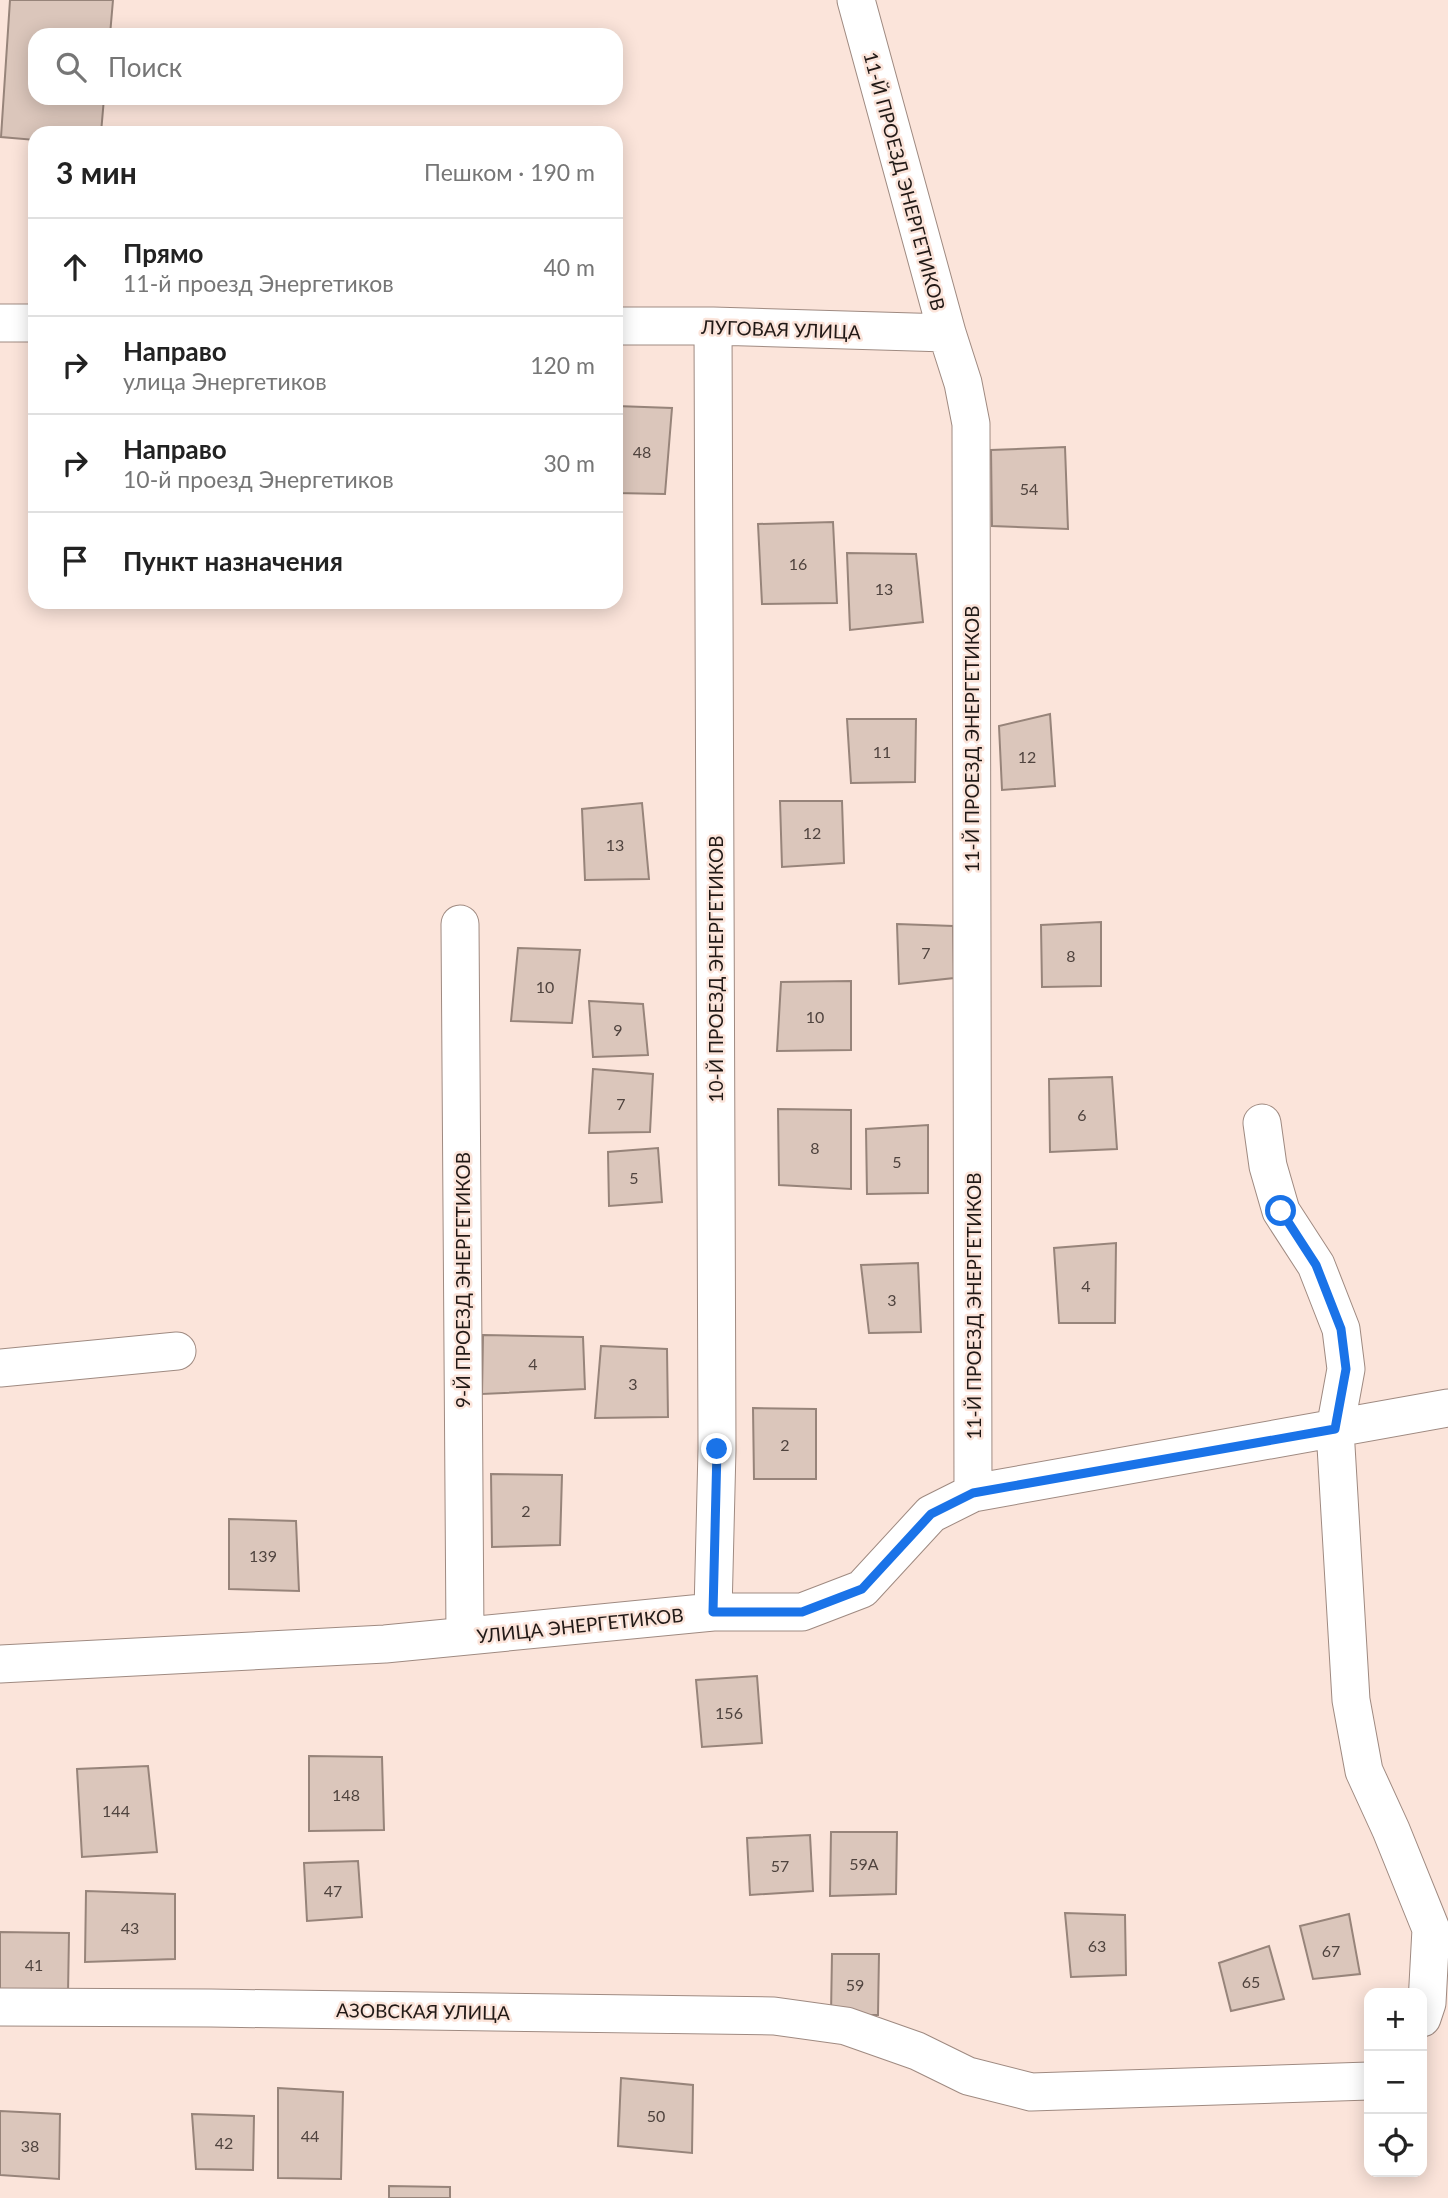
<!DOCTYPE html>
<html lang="ru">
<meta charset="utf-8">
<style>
:root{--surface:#fff;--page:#f6f6f6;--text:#222;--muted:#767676;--line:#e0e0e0}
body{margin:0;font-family:Lato,sans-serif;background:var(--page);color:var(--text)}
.controls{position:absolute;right:21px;bottom:21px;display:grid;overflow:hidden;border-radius:14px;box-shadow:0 4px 18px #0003}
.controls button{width:63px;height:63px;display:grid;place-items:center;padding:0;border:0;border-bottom:2px solid var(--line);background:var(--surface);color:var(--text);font:35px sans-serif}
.stop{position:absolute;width:21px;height:21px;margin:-16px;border:5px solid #1a73e8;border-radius:50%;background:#fff}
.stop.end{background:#1a73e8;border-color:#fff;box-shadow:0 2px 7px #0008}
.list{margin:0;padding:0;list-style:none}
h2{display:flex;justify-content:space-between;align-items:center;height:91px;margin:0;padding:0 28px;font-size:30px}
h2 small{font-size:23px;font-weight:400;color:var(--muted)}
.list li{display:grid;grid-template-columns:46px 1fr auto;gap:21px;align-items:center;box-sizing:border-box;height:98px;padding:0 28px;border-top:2px solid var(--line)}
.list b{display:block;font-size:26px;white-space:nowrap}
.list p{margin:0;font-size:23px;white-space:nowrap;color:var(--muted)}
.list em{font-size:23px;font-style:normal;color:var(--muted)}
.icon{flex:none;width:38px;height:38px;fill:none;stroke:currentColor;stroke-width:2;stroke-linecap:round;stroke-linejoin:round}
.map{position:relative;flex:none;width:1448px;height:2198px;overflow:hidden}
.search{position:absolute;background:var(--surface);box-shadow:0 4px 18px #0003;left:28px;top:28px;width:595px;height:77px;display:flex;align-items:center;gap:18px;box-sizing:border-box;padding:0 24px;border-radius:21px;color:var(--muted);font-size:26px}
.panel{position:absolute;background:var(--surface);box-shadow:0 4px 18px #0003;left:28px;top:126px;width:595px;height:483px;border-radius:21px}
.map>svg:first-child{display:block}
.building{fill:#dbc6bb;stroke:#97847a;stroke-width:2}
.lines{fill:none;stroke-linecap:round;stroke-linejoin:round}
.minor-casing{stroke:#9f8a81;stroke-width:39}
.minor{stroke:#fff;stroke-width:37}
.route{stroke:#1a73e8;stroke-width:9}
.labels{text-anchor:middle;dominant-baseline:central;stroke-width:5;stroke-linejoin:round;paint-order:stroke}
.number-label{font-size:16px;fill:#50443f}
.street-label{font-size:19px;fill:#211916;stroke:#fbe4da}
</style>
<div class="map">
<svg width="1448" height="2198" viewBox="0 0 1448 2198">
<rect width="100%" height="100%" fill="#fbe4da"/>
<path class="building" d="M 10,0 L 113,0 L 110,35 L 35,35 L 35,98 L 104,98 L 101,133 L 35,133 L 35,140 L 1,137 Z
M 616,406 L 672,408 L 665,494 L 616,493 Z
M 1065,447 L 1068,529 L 992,526 L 991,450 Z
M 833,522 L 837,603 L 762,604 L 758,524 Z
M 847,553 L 916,554 L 923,622 L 850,630 Z
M 1050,714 L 1055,786 L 1002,790 L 999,726 Z
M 847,719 L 916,719 L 915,782 L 851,783 Z
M 780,801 L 842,801 L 844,863 L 782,867 Z
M 642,803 L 649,879 L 585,880 L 582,809 Z
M 1101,922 L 1101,986 L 1042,987 L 1041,925 Z
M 897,924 L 953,926 L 954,978 L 899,984 Z
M 518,948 L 580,950 L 572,1023 L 511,1021 Z
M 851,981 L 851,1050 L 777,1051 L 781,982 Z
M 589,1001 L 643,1004 L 648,1055 L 593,1057 Z
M 593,1069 L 653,1074 L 650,1132 L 589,1133 Z
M 1112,1077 L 1117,1149 L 1050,1152 L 1049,1079 Z
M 778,1109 L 851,1110 L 851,1189 L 779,1185 Z
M 928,1125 L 928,1193 L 867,1194 L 866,1129 Z
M 658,1148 L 662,1202 L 609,1206 L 608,1152 Z
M 1116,1243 L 1115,1323 L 1059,1323 L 1054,1248 Z
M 918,1263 L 921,1332 L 869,1333 L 861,1265 Z
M 483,1335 L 583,1337 L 585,1389 L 482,1394 Z
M 601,1346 L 667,1349 L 668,1417 L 595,1418 Z
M 753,1408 L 816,1409 L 816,1479 L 754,1479 Z
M 491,1474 L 562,1475 L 560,1545 L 492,1547 Z
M 229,1519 L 296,1521 L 299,1591 L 229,1589 Z
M 757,1676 L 762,1743 L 702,1747 L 696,1680 Z
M 309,1756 L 382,1757 L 384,1830 L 309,1831 Z
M 148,1766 L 157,1852 L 82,1857 L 77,1769 Z
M 831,1832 L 897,1832 L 896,1894 L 830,1896 Z
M 810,1835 L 813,1891 L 750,1895 L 747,1838 Z
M 358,1861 L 362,1917 L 307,1921 L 304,1863 Z
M 86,1891 L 175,1894 L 175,1959 L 85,1962 Z
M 1065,1913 L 1125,1915 L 1126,1975 L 1071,1977 Z
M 1349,1914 L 1360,1974 L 1313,1979 L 1300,1926 Z
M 0,1932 L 69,1933 L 68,1994 L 0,1997 Z
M 1269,1946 L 1284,1999 L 1231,2011 L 1219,1963 Z
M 832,1954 L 879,1954 L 878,2015 L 831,2015 Z
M 621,2078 L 693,2085 L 692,2153 L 618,2146 Z
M 278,2088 L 343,2092 L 341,2179 L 278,2178 Z
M 0,2111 L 60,2114 L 59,2179 L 0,2175 Z
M 192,2114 L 254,2116 L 253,2170 L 196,2169 Z
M 389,2186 L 450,2187 L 450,2198 L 389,2198 Z"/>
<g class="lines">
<defs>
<path id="minor" d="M 856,0 L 947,333 L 963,383 L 971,424 L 973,1493
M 0,323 L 35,323
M 616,326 L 713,326 L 947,333
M 460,924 L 465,1636
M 1262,1123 L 1268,1166 L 1281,1211 L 1316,1265 L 1341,1329 L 1346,1369 L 1335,1429 L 1351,1700 L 1364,1771 L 1391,1830 L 1431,1929 L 1427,2003 L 1422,2018
M 0,1368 L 177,1351
M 713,1612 L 717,1449 L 713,326
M 0,1664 L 385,1644 L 713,1612 L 802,1612 L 862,1589 L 931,1514 L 973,1493 L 1448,1408
M 0,2007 L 211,2008 L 774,2016 L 846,2026 L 917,2051 L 968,2076 L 1031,2092 L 1369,2081"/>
</defs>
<use href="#minor" class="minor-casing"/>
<use href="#minor" class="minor"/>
</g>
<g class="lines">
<path class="route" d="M 717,1449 L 713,1612 L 802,1612 L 862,1589 L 931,1514 L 973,1493 L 1335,1429 L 1346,1369 L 1341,1329 L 1316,1265 L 1281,1211"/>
</g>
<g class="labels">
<g class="number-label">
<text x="642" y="451">48</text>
<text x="1029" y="488">54</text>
<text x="798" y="563">16</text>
<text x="884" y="588">13</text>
<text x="882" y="751">11</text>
<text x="1027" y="756">12</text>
<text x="812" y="832">12</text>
<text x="615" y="844">13</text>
<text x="926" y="952">7</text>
<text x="1071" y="955">8</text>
<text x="545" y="986">10</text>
<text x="815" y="1016">10</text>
<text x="618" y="1029">9</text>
<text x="621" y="1103">7</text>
<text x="1082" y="1114">6</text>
<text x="815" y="1147">8</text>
<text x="897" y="1161">5</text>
<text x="634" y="1177">5</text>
<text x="1086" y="1285">4</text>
<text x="892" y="1299">3</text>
<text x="533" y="1363">4</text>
<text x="633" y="1383">3</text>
<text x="785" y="1444">2</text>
<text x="526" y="1510">2</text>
<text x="263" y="1555">139</text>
<text x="729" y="1712">156</text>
<text x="346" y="1794">148</text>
<text x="116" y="1810">144</text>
<text x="864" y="1863">59А</text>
<text x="780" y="1865">57</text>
<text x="333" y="1890">47</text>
<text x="130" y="1927">43</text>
<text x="1097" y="1945">63</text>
<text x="1331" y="1950">67</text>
<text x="34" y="1964">41</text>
<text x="1251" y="1981">65</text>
<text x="855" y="1984">59</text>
<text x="656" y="2115">50</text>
<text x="310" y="2135">44</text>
<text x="224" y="2142">42</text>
<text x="30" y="2145">38</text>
</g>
<g class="street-label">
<text transform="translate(905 181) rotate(75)">11-Й ПРОЕЗД ЭНЕРГЕТИКОВ</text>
<text transform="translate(781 329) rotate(2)">ЛУГОВАЯ УЛИЦА</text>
<text transform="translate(971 739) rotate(-90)">11-Й ПРОЕЗД ЭНЕРГЕТИКОВ</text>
<text transform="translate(715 969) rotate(-90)">10-Й ПРОЕЗД ЭНЕРГЕТИКОВ</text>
<text transform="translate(462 1280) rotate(-90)">9-Й ПРОЕЗД ЭНЕРГЕТИКОВ</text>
<text transform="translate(973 1306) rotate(-90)">11-Й ПРОЕЗД ЭНЕРГЕТИКОВ</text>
<text transform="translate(580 1625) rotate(-6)">УЛИЦА ЭНЕРГЕТИКОВ</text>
<text transform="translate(423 2011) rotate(1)">АЗОВСКАЯ УЛИЦА</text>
</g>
</g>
</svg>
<div class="controls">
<button>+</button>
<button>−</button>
<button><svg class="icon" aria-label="locate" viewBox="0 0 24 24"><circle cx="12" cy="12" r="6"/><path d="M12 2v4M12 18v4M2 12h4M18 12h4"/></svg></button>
</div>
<div class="stop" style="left:1281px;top:1211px"></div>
<div class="stop end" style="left:717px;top:1449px"></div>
<div class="search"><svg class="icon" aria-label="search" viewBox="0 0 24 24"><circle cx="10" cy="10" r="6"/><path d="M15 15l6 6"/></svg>Поиск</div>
<section class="panel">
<h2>3 мин<small>Пешком · 190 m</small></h2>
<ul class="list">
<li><svg class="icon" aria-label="ahead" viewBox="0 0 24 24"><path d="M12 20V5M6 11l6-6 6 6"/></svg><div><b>Прямо</b><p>11-й проезд Энергетиков</p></div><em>40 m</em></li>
<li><svg class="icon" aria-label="right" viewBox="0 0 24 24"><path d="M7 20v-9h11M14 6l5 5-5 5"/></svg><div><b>Направо</b><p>улица Энергетиков</p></div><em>120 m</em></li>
<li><svg class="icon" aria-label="right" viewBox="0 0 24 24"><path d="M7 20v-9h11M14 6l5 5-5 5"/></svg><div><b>Направо</b><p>10-й проезд Энергетиков</p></div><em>30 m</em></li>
<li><svg class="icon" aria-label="arrive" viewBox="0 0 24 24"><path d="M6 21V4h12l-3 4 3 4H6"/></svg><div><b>Пункт назначения</b></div></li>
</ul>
</section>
</div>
